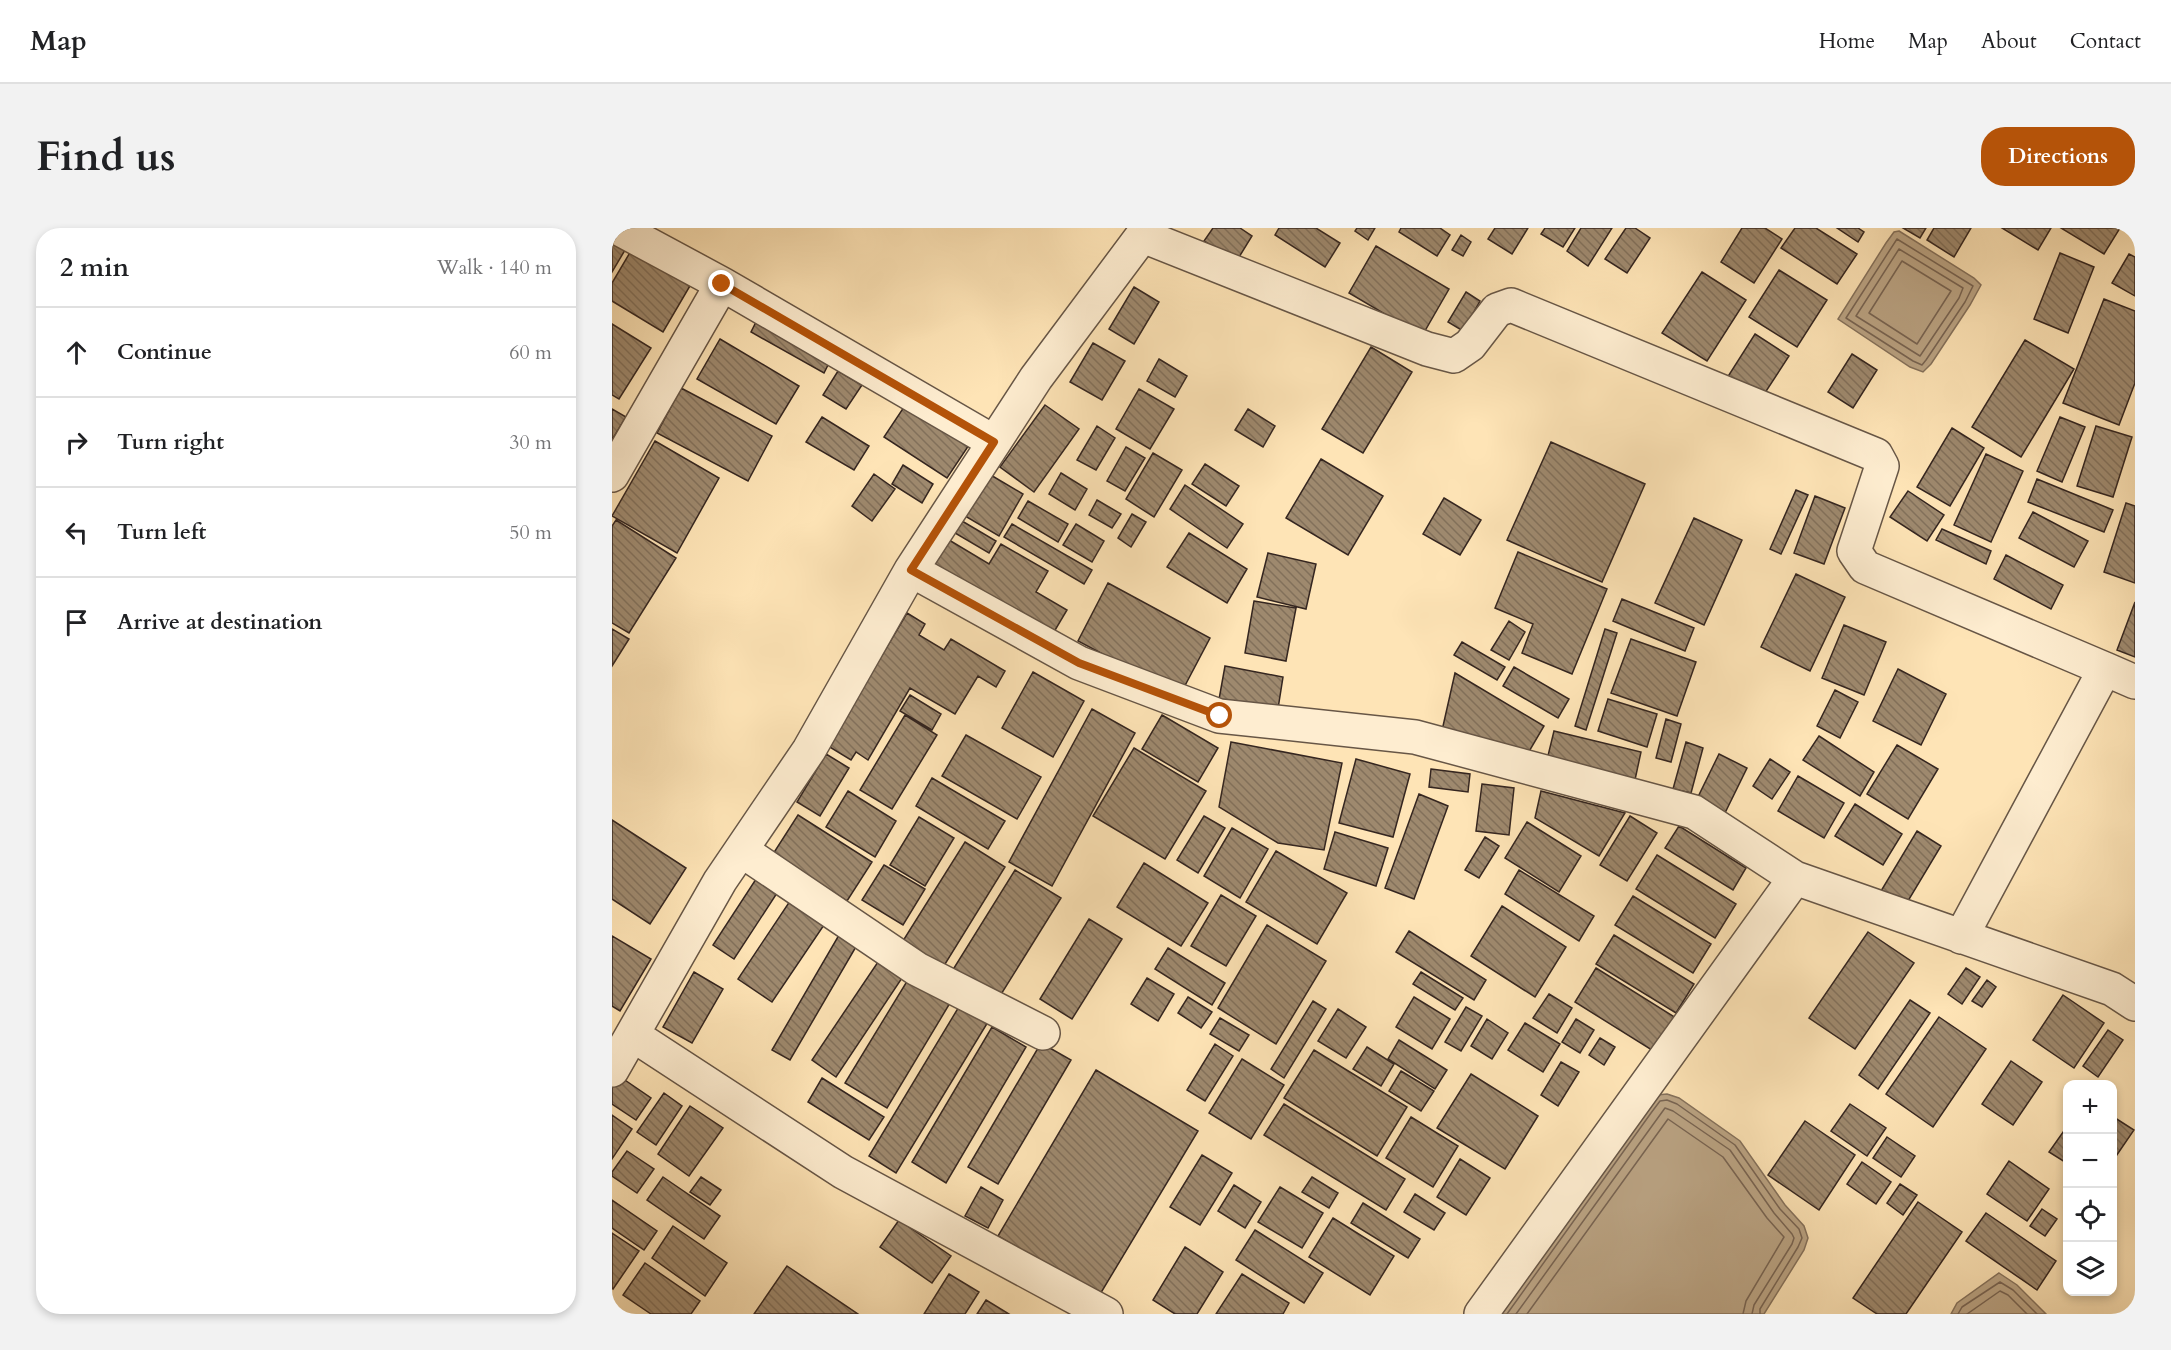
<!DOCTYPE html>
<meta charset="utf-8">
<style>
:root{--surface:#fff;--page:#f2f2f2;--text:#202124;--muted:#757577;--line:#e0e0e0;--accent:#b45309}
body{margin:0;font-family:Cardo,serif;background:var(--page);color:var(--text)}
.controls{position:absolute;right:18px;bottom:18px;display:grid;overflow:hidden;border-radius:12px;box-shadow:0 3px 9px #0003}
.controls button{width:54px;height:54px;display:grid;place-items:center;padding:0;border:0;border-bottom:2px solid var(--line);background:var(--surface);color:var(--text);font:30px sans-serif}
.stop{position:absolute;width:18px;height:18px;margin:-14px;border:4px solid #b45309;border-radius:50%;background:#fff}
.stop.end{background:#b45309;border-color:#fff;box-shadow:0 2px 6px #0008}
.list{margin:0;padding:0;list-style:none}
h2{display:flex;justify-content:space-between;align-items:center;height:78px;margin:0;padding:0 24px;font-size:26px}
h2 small{font-size:20px;font-weight:400;color:var(--muted)}
.list li{display:grid;grid-template-columns:39px 1fr auto;gap:18px;align-items:center;box-sizing:border-box;height:90px;padding:0 24px;border-top:2px solid var(--line)}
.list b{display:block;font-size:22px;white-space:nowrap}
.list em{font-size:20px;font-style:normal;color:var(--muted)}
.icon{flex:none;width:33px;height:33px;fill:none;stroke:currentColor;stroke-width:2;stroke-linecap:round;stroke-linejoin:round}
.map{position:relative;flex:none;width:1523px;height:1086px;overflow:hidden;border-radius:24px}
header{display:flex;align-items:center;gap:36px;box-sizing:border-box;height:84px;padding:0 30px;background:var(--surface);border-bottom:2px solid var(--line)}
header strong{font-size:28px}
nav{display:flex;gap:33px;margin-inline-start:auto;font-size:21px}
.intro{display:flex;align-items:center;justify-content:space-between;box-sizing:border-box;height:144px;padding:0 36px}
h1{margin:0;font-size:42px}
.button{padding:15px 27px;border-radius:24px;background:var(--accent);color:#fff;font-size:21px;font-weight:700}
main{display:flex;gap:36px;padding:0 36px}
aside{flex:1;background:var(--surface);border-radius:24px;box-shadow:0 3px 9px #0003}
.map>svg:first-child{display:block}
.water{fill:#baa383;stroke:#85715b;stroke-width:1.5}
.lines{fill:none;stroke-linecap:round;stroke-linejoin:round}
.shore{stroke:#786452;stroke-width:1.5}
.building{fill:url(#building-back-hatch);stroke:#352620;stroke-width:1.5}
.minor-casing{stroke:#675646;stroke-width:36}
.minor{stroke:#feedd0;stroke-width:33}
.route{stroke:#b45309;stroke-width:8}
</style>
<header>
<strong>Map</strong>
<nav><a>Home</a><a>Map</a><a>About</a><a>Contact</a></nav>
</header>
<div class="intro"><h1>Find us</h1><a class="button">Directions</a></div>
<main>
<aside>
<h2>2 min<small>Walk · 140 m</small></h2>
<ul class="list">
<li><svg class="icon" aria-label="ahead" viewBox="0 0 24 24"><path d="M12 20V5M6 11l6-6 6 6"/></svg><div><b>Continue</b></div><em>60 m</em></li>
<li><svg class="icon" aria-label="right" viewBox="0 0 24 24"><path d="M7 20v-9h11M14 6l5 5-5 5"/></svg><div><b>Turn right</b></div><em>30 m</em></li>
<li><svg class="icon" aria-label="left" viewBox="0 0 24 24"><path d="M17 20v-9H6M10 6l-5 5 5 5"/></svg><div><b>Turn left</b></div><em>50 m</em></li>
<li><svg class="icon" aria-label="arrive" viewBox="0 0 24 24"><path d="M6 21V4h12l-3 4 3 4H6"/></svg><div><b>Arrive at destination</b></div></li>
</ul>
</aside>
<div class="map">
<svg width="1523" height="1086" viewBox="0 0 1523 1086">
<defs>
<pattern id="building-back-hatch" width="6" height="6" patternUnits="userSpaceOnUse" patternTransform="scale(1.5)"><rect width="6" height="6" fill="#9e896e"/><path d="M-1 5l2 2M0 0l6 6M5-1l2 2" fill="none" stroke="#82705a"/></pattern>
</defs>
<rect width="100%" height="100%" fill="#fee4b6"/>
<filter id="stains"><feTurbulence type="fractalNoise" baseFrequency=".00333" numOctaves="4"/><feColorMatrix values="0 0 0 0 .2 0 0 0 0 .09 0 0 0 0 .02 0 0 0 .5 -.17"/></filter>
<radialGradient id="worn" r=".72"><stop offset=".6" stop-color="#630" stop-opacity="0"/><stop offset="1" stop-color="#630" stop-opacity=".3"/></radialGradient>
<path class="water" d="M 1287,3 L 1362,50 L 1369,57 L 1358,77 L 1319,136 L 1311,144 L 1298,139 L 1226,91 L 1274,15 L 1282,4 Z
M 1055,866 L 1067,870 L 1128,913 L 1173,977 L 1192,998 L 1196,1010 L 1192,1022 L 1152,1086 L 888,1086 L 1045,867 Z
M 1387,1045 L 1405,1057 L 1434,1086 L 1339,1086 L 1345,1075 Z"/>
<g class="lines">
<path class="shore" d="M 1285,11 L 1361,58 L 1353,74 L 1314,132 L 1310,137 L 1301,133 L 1234,90 Z
M 1287,21 L 1351,60 L 1347,70 L 1308,128 L 1244,88 Z
M 1290,33 L 1339,63 L 1305,116 L 1257,85 Z
M 895,1086 L 1039,885 L 1048,873 L 1055,872 L 1065,876 L 1123,917 L 1168,981 L 1187,1001 L 1190,1010 L 1186,1019 L 1148,1081 L 1148,1086
M 904,1086 L 1053,880 L 1061,883 L 1118,922 L 1162,985 L 1180,1006 L 1182,1010 L 1180,1016 L 1142,1077 L 1140,1086
M 915,1086 L 1056,891 L 1111,929 L 1155,990 L 1172,1009 L 1134,1073 L 1131,1086
M 1346,1086 L 1350,1079 L 1388,1054 L 1401,1062 L 1425,1086
M 1355,1086 L 1388,1063 L 1396,1067 L 1415,1086"/>
</g>
<path class="building" d="M 601,0 L 628,0 L 640,8 L 624,34 L 592,13 Z
M 667,0 L 704,0 L 728,15 L 713,39 L 663,7 Z
M 745,0 L 763,0 L 756,12 L 743,3 Z
M 789,0 L 828,0 L 838,7 L 825,28 L 787,4 Z
M 883,0 L 916,0 L 900,26 L 876,11 Z
M 933,0 L 963,0 L 951,19 L 929,6 Z
M 969,0 L 1000,0 L 976,38 L 955,23 Z
M 1014,0 L 1023,0 L 1038,10 L 1015,45 L 993,31 Z
M 1130,0 L 1153,0 L 1170,11 L 1142,55 L 1109,34 Z
M 1183,0 L 1204,0 L 1245,26 L 1225,56 L 1169,20 Z
M 1225,0 L 1246,0 L 1252,4 L 1246,14 Z
M 1291,0 L 1314,0 L 1308,10 Z
M 1322,0 L 1359,0 L 1342,29 L 1315,12 Z
M 1390,0 L 1439,0 L 1426,22 Z
M 1449,0 L 1508,0 L 1492,26 Z
M 849,7 L 859,14 L 851,28 L 840,22 Z
M 0,8 L 16,17 L 0,44 Z
M 23,16 L 82,51 L 51,104 L 0,73 L 0,55 Z
M 764,18 L 837,61 L 810,108 L 737,65 Z
M 1448,25 L 1482,39 L 1456,105 L 1422,91 Z
M 1517,26 L 1523,29 L 1523,68 L 1500,55 Z
M 1167,42 L 1215,72 L 1185,119 L 1137,89 Z
M 1090,44 L 1134,72 L 1095,133 L 1050,105 Z
M 522,59 L 547,74 L 522,116 L 497,101 Z
M 854,64 L 868,73 L 851,103 L 836,94 Z
M 1492,71 L 1523,83 L 1523,155 L 1507,197 L 1451,175 Z
M 147,88 L 220,129 L 212,145 L 139,104 Z
M 0,96 L 39,120 L 7,171 L 0,167 Z
M 1143,106 L 1177,128 L 1149,171 L 1115,150 Z
M 108,111 L 187,158 L 164,196 L 85,151 Z
M 1413,112 L 1462,141 L 1409,229 L 1360,199 Z
M 481,115 L 513,133 L 490,172 L 458,154 Z
M 759,119 L 800,144 L 751,225 L 710,201 Z
M 1240,126 L 1265,142 L 1241,180 L 1216,164 Z
M 547,131 L 575,148 L 563,169 L 535,153 Z
M 226,143 L 250,157 L 234,181 L 211,167 Z
M 69,160 L 160,208 L 136,253 L 45,205 Z
M 527,161 L 562,181 L 538,221 L 504,201 Z
M 294,176 L 357,217 L 335,250 L 272,209 Z
M 433,177 L 467,201 L 422,264 L 388,239 Z
M 0,181 L 14,189 L 0,212 Z
M 636,181 L 663,198 L 651,219 L 623,202 Z
M 210,189 L 257,218 L 242,242 L 194,214 Z
M 1448,189 L 1473,199 L 1450,254 L 1425,243 Z
M 485,198 L 503,210 L 484,242 L 465,232 Z
M 1484,198 L 1520,209 L 1501,269 L 1465,258 Z
M 1340,200 L 1372,220 L 1338,278 L 1305,259 Z
M 43,213 L 107,250 L 65,325 L 0,288 Z
M 939,214 L 1033,256 L 990,354 L 895,312 Z
M 514,219 L 533,230 L 513,263 L 495,253 Z
M 541,225 L 570,242 L 542,289 L 514,271 Z
M 1374,226 L 1411,243 L 1379,314 L 1342,297 Z
M 709,231 L 771,268 L 736,327 L 674,290 Z
M 593,236 L 627,258 L 614,278 L 580,256 Z
M 291,237 L 321,256 L 310,275 L 280,256 Z
M 449,245 L 475,261 L 463,282 L 437,266 Z
M 262,246 L 283,261 L 260,293 L 240,278 Z
M 377,246 L 411,266 L 387,308 L 353,288 Z
M 1425,251 L 1501,282 L 1492,304 L 1416,274 Z
M 573,257 L 631,296 L 615,320 L 558,281 Z
M 1184,262 L 1196,267 L 1169,326 L 1158,321 Z
M 1296,263 L 1332,287 L 1315,313 L 1278,289 Z
M 1203,268 L 1233,280 L 1212,336 L 1182,325 Z
M 832,270 L 869,292 L 848,327 L 811,306 Z
M 485,272 L 509,286 L 500,300 L 477,287 Z
M 416,273 L 456,296 L 446,314 L 406,290 Z
M 1514,275 L 1523,278 L 1523,355 L 1492,344 Z
M 1421,284 L 1476,313 L 1462,339 L 1407,310 Z
M 520,286 L 534,294 L 519,319 L 506,310 Z
M 1082,290 L 1130,312 L 1092,397 L 1043,375 Z
M 4,292 L 64,330 L 17,405 L 0,395 L 0,298 Z
M 350,293 L 384,313 L 377,325 L 343,305 Z
M 400,296 L 480,342 L 472,356 L 392,309 Z
M 464,296 L 492,313 L 480,334 L 451,317 Z
M 1330,301 L 1379,323 L 1374,336 L 1324,312 Z
M 577,305 L 635,341 L 615,375 L 555,339 Z
M 337,312 L 377,336 L 389,316 L 436,343 L 424,364 L 455,382 L 439,409 L 321,339 Z
M 906,324 L 995,361 L 960,446 L 910,425 L 921,396 L 883,380 Z
M 656,325 L 704,336 L 694,381 L 645,369 Z
M 1394,327 L 1451,357 L 1439,381 L 1382,351 Z
M 1184,346 L 1233,369 L 1198,443 L 1149,419 Z
M 496,355 L 598,410 L 568,467 L 466,413 Z
M 1010,371 L 1082,400 L 1073,423 L 1001,393 Z
M 642,373 L 684,380 L 674,433 L 633,425 Z
M 1523,374 L 1523,429 L 1505,422 Z
M 295,385 L 313,396 L 307,407 L 332,422 L 339,411 L 393,443 L 384,459 L 366,448 L 343,486 L 298,460 L 256,532 L 244,524 L 239,532 L 216,518 Z
M 897,393 L 913,404 L 897,432 L 879,422 Z
M 1232,397 L 1274,414 L 1252,467 L 1210,450 Z
M 0,401 L 17,411 L 0,438 Z
M 993,401 L 1005,405 L 974,502 L 963,498 Z
M 1019,411 L 1084,434 L 1065,488 L 999,465 Z
M 850,414 L 893,439 L 885,452 L 842,427 Z
M 613,438 L 671,449 L 665,487 L 606,477 Z
M 902,439 L 957,471 L 946,490 L 891,458 Z
M 1286,441 L 1334,466 L 1309,517 L 1261,493 Z
M 421,444 L 472,473 L 441,529 L 390,500 Z
M 843,445 L 932,498 L 915,527 L 829,507 Z
M 1223,462 L 1246,474 L 1228,510 L 1205,498 Z
M 298,467 L 329,486 L 320,502 L 288,483 Z
M 996,471 L 1045,486 L 1035,519 L 986,503 Z
M 480,481 L 523,505 L 440,658 L 397,634 Z
M 293,487 L 325,507 L 280,581 L 248,562 Z
M 550,487 L 606,520 L 586,554 L 530,521 Z
M 1054,491 L 1069,496 L 1059,534 L 1044,530 Z
M 942,503 L 1029,524 L 1021,561 L 933,540 Z
M 354,507 L 429,549 L 405,591 L 330,548 Z
M 1207,508 L 1262,544 L 1248,568 L 1191,532 Z
M 619,514 L 730,535 L 712,622 L 666,615 L 607,579 Z
M 1074,514 L 1091,520 L 1079,565 L 1061,561 Z
M 1285,517 L 1326,541 L 1296,591 L 1255,566 Z
M 522,520 L 594,563 L 553,631 L 481,588 Z
M 214,526 L 237,540 L 208,588 L 185,574 Z
M 1107,526 L 1135,540 L 1111,589 L 1083,575 Z
M 744,531 L 798,546 L 781,609 L 727,595 Z
M 1158,531 L 1178,544 L 1160,571 L 1141,558 Z
M 819,541 L 858,546 L 856,564 L 817,559 Z
M 1186,548 L 1232,575 L 1212,610 L 1166,583 Z
M 320,550 L 393,593 L 376,621 L 304,578 Z
M 870,556 L 902,560 L 897,607 L 864,603 Z
M 236,563 L 284,593 L 263,629 L 214,599 Z
M 929,563 L 1013,585 L 987,628 L 923,590 Z
M 807,566 L 836,578 L 802,671 L 773,660 Z
M 1243,576 L 1290,606 L 1271,637 L 1223,608 Z
M 186,587 L 260,634 L 235,673 L 161,626 Z
M 592,588 L 613,600 L 586,645 L 565,632 Z
M 1018,588 L 1045,605 L 1015,653 L 988,637 Z
M 307,589 L 342,610 L 313,658 L 278,637 Z
M 0,592 L 74,640 L 38,696 L 0,671 Z
M 915,594 L 969,628 L 947,664 L 893,630 Z
M 1067,598 L 1134,640 L 1121,662 L 1053,620 Z
M 620,600 L 656,621 L 628,670 L 592,648 Z
M 1305,603 L 1329,618 L 1293,678 L 1269,663 Z
M 723,604 L 776,620 L 764,658 L 712,641 Z
M 873,609 L 887,618 L 867,650 L 853,642 Z
M 353,614 L 393,639 L 330,741 L 289,716 Z
M 664,623 L 735,665 L 705,716 L 634,674 Z
M 1045,627 L 1124,676 L 1103,710 L 1024,661 Z
M 532,635 L 596,675 L 569,718 L 505,679 Z
M 272,637 L 313,661 L 291,697 L 250,672 Z
M 403,642 L 449,670 L 383,776 L 337,748 Z
M 907,642 L 982,688 L 967,713 L 893,666 Z
M 146,648 L 167,662 L 122,731 L 101,717 Z
M 609,667 L 644,688 L 614,738 L 579,718 Z
M 1021,668 L 1099,716 L 1081,745 L 1003,697 Z
M 178,673 L 212,697 L 160,774 L 126,751 Z
M 890,678 L 954,719 L 923,769 L 859,728 Z
M 477,691 L 510,711 L 460,791 L 428,771 Z
M 655,697 L 714,733 L 664,816 L 606,780 Z
M 797,703 L 874,752 L 862,772 L 784,724 Z
M 1256,704 L 1302,735 L 1243,821 L 1197,790 Z
M 227,707 L 245,717 L 178,832 L 160,822 Z
M 1002,707 L 1082,756 L 1064,785 L 984,736 Z
M 0,708 L 39,731 L 8,783 L 0,778 Z
M 556,720 L 613,755 L 600,777 L 543,741 Z
M 270,728 L 294,744 L 224,849 L 200,832 Z
M 984,740 L 1064,790 L 1043,824 L 963,774 Z
M 1354,740 L 1368,749 L 1350,776 L 1336,766 Z
M 82,744 L 111,761 L 80,815 L 51,799 Z
M 809,744 L 851,770 L 843,782 L 801,756 Z
M 297,750 L 338,775 L 275,880 L 233,855 Z
M 535,750 L 562,766 L 546,793 L 519,776 Z
M 1375,752 L 1384,759 L 1370,779 L 1360,773 Z
M 937,766 L 960,780 L 945,805 L 921,790 Z
M 1451,767 L 1492,795 L 1462,840 L 1421,812 Z
M 576,769 L 600,784 L 589,800 L 566,785 Z
M 802,769 L 838,791 L 820,821 L 784,799 Z
M 351,772 L 379,789 L 284,945 L 257,928 Z
M 1298,772 L 1318,785 L 1266,861 L 1247,847 Z
M 701,773 L 714,781 L 672,850 L 659,841 Z
M 854,779 L 870,788 L 849,823 L 833,814 Z
M 726,781 L 754,799 L 734,830 L 706,813 Z
M 1327,789 L 1374,821 L 1321,899 L 1274,866 Z
M 608,790 L 637,807 L 627,823 L 598,806 Z
M 875,791 L 896,805 L 880,831 L 859,818 Z
M 964,791 L 982,802 L 968,825 L 950,814 Z
M 913,795 L 948,816 L 931,844 L 896,822 Z
M 380,799 L 414,819 L 334,955 L 300,934 Z
M 1496,802 L 1511,812 L 1486,849 L 1471,838 Z
M 988,810 L 1003,819 L 992,837 L 977,827 Z
M 787,812 L 835,842 L 823,861 L 776,831 Z
M 429,815 L 459,832 L 386,956 L 356,939 Z
M 603,816 L 621,828 L 593,873 L 575,862 Z
M 755,819 L 782,836 L 769,858 L 741,841 Z
M 702,822 L 795,879 L 765,928 L 672,870 Z
M 630,831 L 672,857 L 639,911 L 597,885 Z
M 1399,833 L 1430,854 L 1401,897 L 1370,876 Z
M 949,834 L 967,844 L 946,878 L 929,867 Z
M 484,842 L 586,903 L 487,1068 L 386,1008 Z
M 789,843 L 822,863 L 809,883 L 777,863 Z
M 859,846 L 926,888 L 893,941 L 825,900 Z
M 7,848 L 39,870 L 24,892 L 0,876 L 0,859 Z
M 210,850 L 272,889 L 257,912 L 196,874 Z
M 52,865 L 70,878 L 44,917 L 25,904 Z
M 672,876 L 793,951 L 774,982 L 652,907 Z
M 1238,876 L 1274,900 L 1255,928 L 1219,903 Z
M 78,878 L 111,900 L 77,948 L 46,926 Z
M 0,887 L 20,901 L 0,931 Z
M 1500,888 L 1522,902 L 1500,934 Z
M 799,889 L 846,918 L 821,959 L 774,930 Z
M 1193,893 L 1243,927 L 1207,982 L 1156,947 Z
M 1456,897 L 1456,936 L 1437,924 Z
M 1275,909 L 1303,928 L 1289,949 L 1261,930 Z
M 15,923 L 42,941 L 25,965 L 0,948 L 0,944 Z
M 590,927 L 620,945 L 588,997 L 558,979 Z
M 848,931 L 878,950 L 854,987 L 825,969 Z
M 1397,933 L 1437,961 L 1415,993 L 1375,966 Z
M 1250,934 L 1279,954 L 1264,976 L 1235,956 Z
M 51,949 L 108,988 L 92,1011 L 35,972 Z
M 89,949 L 109,962 L 98,977 L 78,964 Z
M 700,949 L 726,965 L 717,980 L 690,964 Z
M 1288,956 L 1305,967 L 1291,987 L 1275,975 Z
M 622,957 L 649,974 L 633,1000 L 606,983 Z
M 369,959 L 391,972 L 376,1000 L 353,988 Z
M 668,959 L 711,985 L 690,1020 L 646,994 Z
M 803,966 L 833,985 L 822,1002 L 792,984 Z
M 0,972 L 45,1003 L 32,1022 L 0,1000 Z
M 1306,974 L 1350,1004 L 1294,1086 L 1265,1086 L 1241,1070 Z
M 751,975 L 808,1011 L 796,1030 L 739,995 Z
M 1430,981 L 1445,991 L 1433,1008 L 1418,998 Z
M 1374,985 L 1444,1033 L 1425,1062 L 1354,1013 Z
M 721,990 L 782,1028 L 758,1067 L 697,1029 Z
M 287,992 L 339,1028 L 320,1055 L 268,1019 Z
M 61,998 L 115,1035 L 93,1068 L 40,1030 Z
M 643,1002 L 711,1045 L 692,1075 L 624,1032 Z
M 0,1005 L 27,1023 L 1,1061 L 0,1060 Z
M 573,1019 L 611,1044 L 585,1086 L 563,1086 L 541,1072 Z
M 33,1035 L 88,1073 L 79,1086 L 39,1086 L 11,1067 Z
M 175,1038 L 246,1086 L 142,1086 Z
M 337,1046 L 367,1064 L 353,1086 L 312,1086 Z
M 630,1046 L 677,1075 L 671,1086 L 604,1086 Z
M 374,1072 L 397,1086 L 365,1086 Z"/>
<g class="lines">
<defs>
<path id="minor" d="M 6,0 L 110,56
M 531,8 L 815,121 L 842,128 L 858,117 L 885,82 L 899,77 L 1264,227 L 1270,238 L 1242,323 L 1253,339 L 1493,441
M 0,247 L 110,56 L 382,214
M 299,342 L 467,435 L 607,488 L 803,509 L 1082,584 L 1183,650 L 1500,761 L 1523,776
M 129,622 L 305,741 L 431,805
M 1349,709 L 1493,441 L 1523,454
M 21,807 L 231,944 L 494,1086
M 0,842 L 108,653 L 197,522 L 299,342 L 424,150 L 536,0
M 869,1086 L 1183,650"/>
</defs>
<use href="#minor" class="minor-casing"/>
<use href="#minor" class="minor"/>
</g>
<g class="lines">
<path class="route" d="M 110,56 L 382,214 L 299,342 L 467,435 L 608,488"/>
</g>
<rect width="100%" height="100%" filter="url(#stains)"/>
<rect width="100%" height="100%" fill="url(#worn)"/>
</svg>
<div class="controls">
<button>+</button>
<button>−</button>
<button><svg class="icon" aria-label="locate" viewBox="0 0 24 24"><circle cx="12" cy="12" r="6"/><path d="M12 2v4M12 18v4M2 12h4M18 12h4"/></svg></button>
<button><svg class="icon" aria-label="layers" viewBox="0 0 24 24"><path d="M12 4l9 5-9 5-9-5zM3 14l9 5 9-5"/></svg></button>
</div>
<div class="stop" style="left:608px;top:488px"></div>
<div class="stop end" style="left:110px;top:56px"></div>
</div>
</main>
